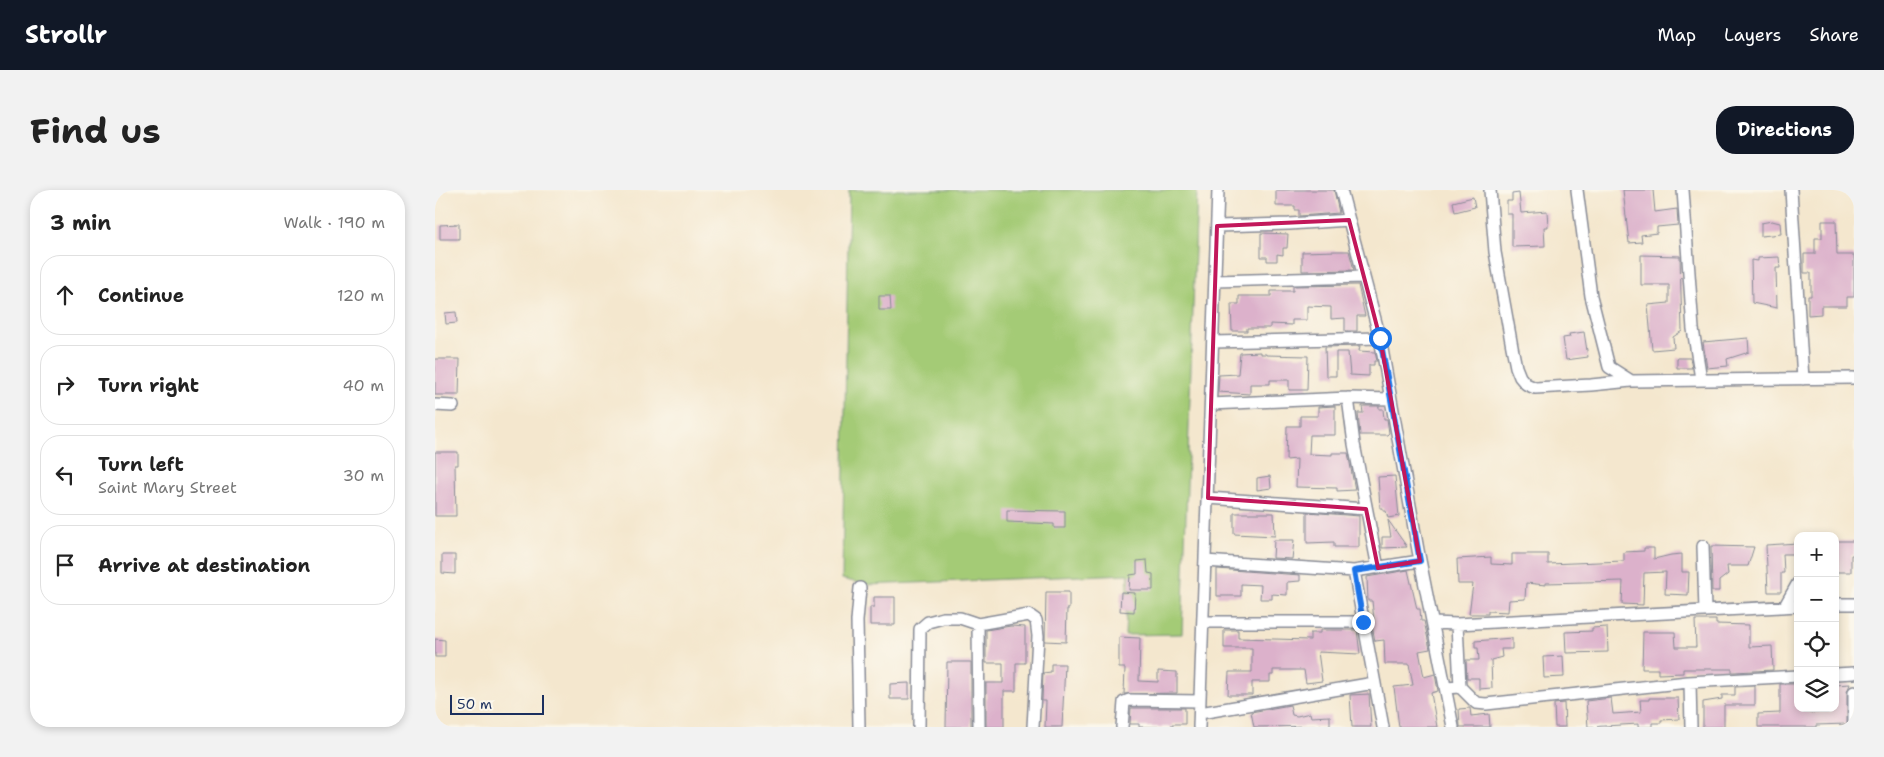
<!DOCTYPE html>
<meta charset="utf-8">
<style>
:root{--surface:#fff;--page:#f2f2f2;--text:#222;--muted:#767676;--line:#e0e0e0;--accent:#111827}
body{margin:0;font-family:"Shantell Sans",sans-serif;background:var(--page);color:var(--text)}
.controls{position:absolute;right:15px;bottom:15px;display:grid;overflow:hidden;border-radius:10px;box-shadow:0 2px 8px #0003}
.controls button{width:45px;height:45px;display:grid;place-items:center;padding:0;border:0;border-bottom:1px solid var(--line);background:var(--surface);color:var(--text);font:25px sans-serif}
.scale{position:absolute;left:15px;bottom:12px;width:94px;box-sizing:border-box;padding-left:5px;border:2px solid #1b2f5e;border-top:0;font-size:14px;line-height:18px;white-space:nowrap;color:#1b2f5e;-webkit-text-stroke:4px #fbf7ec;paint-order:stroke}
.stop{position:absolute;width:15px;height:15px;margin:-11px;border:4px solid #1a73e8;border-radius:50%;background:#fff}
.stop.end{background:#1a73e8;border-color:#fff;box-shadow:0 1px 5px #0008}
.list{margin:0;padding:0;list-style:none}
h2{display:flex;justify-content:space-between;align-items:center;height:65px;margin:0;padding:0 20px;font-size:21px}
h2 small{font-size:16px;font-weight:400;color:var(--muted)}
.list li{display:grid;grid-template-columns:32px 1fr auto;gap:15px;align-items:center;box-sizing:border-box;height:80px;margin:0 10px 10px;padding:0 10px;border:1px solid var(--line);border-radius:20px}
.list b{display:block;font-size:19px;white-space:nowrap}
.list p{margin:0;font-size:16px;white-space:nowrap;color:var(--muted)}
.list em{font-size:16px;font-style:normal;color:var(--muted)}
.icon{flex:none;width:28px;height:28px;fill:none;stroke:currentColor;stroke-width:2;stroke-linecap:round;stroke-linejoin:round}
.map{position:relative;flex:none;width:1419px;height:537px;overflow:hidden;border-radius:20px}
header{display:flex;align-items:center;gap:30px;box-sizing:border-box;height:70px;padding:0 25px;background:var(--accent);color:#fff}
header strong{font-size:24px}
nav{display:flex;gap:28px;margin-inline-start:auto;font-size:18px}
.intro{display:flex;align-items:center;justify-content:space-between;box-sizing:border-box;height:120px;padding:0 30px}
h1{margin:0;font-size:35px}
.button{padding:12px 22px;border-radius:20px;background:var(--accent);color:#fff;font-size:18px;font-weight:700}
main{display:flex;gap:30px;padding:0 30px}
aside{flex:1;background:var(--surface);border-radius:20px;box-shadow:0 2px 8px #0003}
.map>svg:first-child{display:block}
.green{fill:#a4cb76;stroke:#607d6a}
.building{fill:#dcb1cb}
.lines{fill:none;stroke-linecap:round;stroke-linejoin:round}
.street-casing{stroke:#888b96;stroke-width:14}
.street{stroke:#fff;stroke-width:11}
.route{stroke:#1a73e8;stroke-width:6}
.marked{fill:none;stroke:#c2185b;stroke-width:4;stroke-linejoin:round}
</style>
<header>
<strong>Strollr</strong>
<nav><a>Map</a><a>Layers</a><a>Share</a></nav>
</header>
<div class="intro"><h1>Find us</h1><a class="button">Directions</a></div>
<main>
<aside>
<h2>3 min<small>Walk · 190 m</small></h2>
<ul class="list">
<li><svg class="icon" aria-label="ahead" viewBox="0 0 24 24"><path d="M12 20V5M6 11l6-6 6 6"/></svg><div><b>Continue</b></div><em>120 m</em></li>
<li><svg class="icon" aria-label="right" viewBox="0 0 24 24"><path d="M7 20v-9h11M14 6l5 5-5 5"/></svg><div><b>Turn right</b></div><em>40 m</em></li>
<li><svg class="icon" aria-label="left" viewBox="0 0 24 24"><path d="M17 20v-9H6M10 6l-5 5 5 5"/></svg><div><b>Turn left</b><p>Saint Mary Street</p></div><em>30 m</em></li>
<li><svg class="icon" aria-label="arrive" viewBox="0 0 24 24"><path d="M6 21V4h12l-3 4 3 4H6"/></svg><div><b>Arrive at destination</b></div></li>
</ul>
</aside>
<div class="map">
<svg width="1419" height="537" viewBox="0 0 1419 537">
<rect width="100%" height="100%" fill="#fbf7ec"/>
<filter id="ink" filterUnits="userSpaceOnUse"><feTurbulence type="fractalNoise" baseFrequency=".02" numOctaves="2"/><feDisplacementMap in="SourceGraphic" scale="10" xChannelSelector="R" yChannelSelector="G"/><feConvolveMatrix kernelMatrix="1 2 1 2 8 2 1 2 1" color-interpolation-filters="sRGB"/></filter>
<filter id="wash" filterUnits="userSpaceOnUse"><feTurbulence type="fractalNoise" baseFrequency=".0096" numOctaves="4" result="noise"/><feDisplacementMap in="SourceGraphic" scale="20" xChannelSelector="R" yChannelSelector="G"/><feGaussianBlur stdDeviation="1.12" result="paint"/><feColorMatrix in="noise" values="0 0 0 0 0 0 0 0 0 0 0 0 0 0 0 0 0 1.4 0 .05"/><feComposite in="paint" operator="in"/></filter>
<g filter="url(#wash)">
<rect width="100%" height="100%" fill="#f4e7ce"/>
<path class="green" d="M 414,0 L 762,0 L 747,444 L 690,445 L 693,384 L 432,395 L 407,389 Z"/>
<g id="blocks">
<path class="building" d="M 841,0 L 899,0 L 904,23 L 864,26 L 864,20 L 860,20 L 860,16 L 841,16 Z
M 1188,0 L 1218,0 L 1220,22 L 1242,19 L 1243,35 L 1222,37 L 1222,43 L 1206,45 L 1207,52 L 1194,53 Z
M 1084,3 L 1086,23 L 1112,21 L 1113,37 L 1109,37 L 1110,56 L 1077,57 L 1077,24 L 1072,24 L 1072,11 L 1077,11 L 1077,4 Z
M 1038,7 L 1040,17 L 1020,22 L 1018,12 Z
M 1337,31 L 1345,33 L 1346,44 L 1326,46 L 1326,33 Z
M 1387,31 L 1401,31 L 1402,65 L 1419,65 L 1419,107 L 1412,107 L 1412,116 L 1386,116 L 1386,124 L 1373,125 L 1373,106 L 1376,106 L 1376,83 L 1369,83 L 1369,64 L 1380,64 L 1380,48 L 1387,48 Z
M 24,34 L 24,49 L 5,49 L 5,35 Z
M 826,43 L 853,44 L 852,58 L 848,58 L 848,65 L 842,64 L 842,71 L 832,71 L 832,67 L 826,67 Z
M 902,61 L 914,61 L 919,80 L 867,81 L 867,62 Z
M 1206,65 L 1245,66 L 1247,141 L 1238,147 L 1239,158 L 1217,160 L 1213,115 L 1234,113 L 1234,95 L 1206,95 Z
M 1344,67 L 1345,78 L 1341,78 L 1342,118 L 1317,113 L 1316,70 L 1323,71 L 1323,68 Z
M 923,95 L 930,126 L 922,126 L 922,141 L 910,141 L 910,128 L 896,129 L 896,117 L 872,116 L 872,130 L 857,130 L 857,135 L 835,134 L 835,138 L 812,138 L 812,141 L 797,141 L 796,114 L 804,114 L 804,106 L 836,106 L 836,101 L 858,101 L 858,96 Z
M 444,106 L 455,106 L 456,120 L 444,120 Z
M 21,122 L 22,133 L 11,134 L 10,123 Z
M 1149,142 L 1153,167 L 1131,170 L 1128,148 L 1135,147 L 1134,144 Z
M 1313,148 L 1314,162 L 1292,169 L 1293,176 L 1272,178 L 1268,152 Z
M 925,156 L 924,161 L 940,162 L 942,171 L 939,171 L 939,175 L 934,175 L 934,186 L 915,185 L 913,162 L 901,162 L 901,186 L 891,186 L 890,157 Z
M 825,162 L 825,164 L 831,164 L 831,165 L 873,166 L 872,200 L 854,200 L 854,190 L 835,190 L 835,194 L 815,194 L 815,204 L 783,202 L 784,185 L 803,184 L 805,163 Z
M 1242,168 L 1255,168 L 1257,178 L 1242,178 Z
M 0,169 L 25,169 L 24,205 L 0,205 Z
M 900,216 L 900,245 L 875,245 L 874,264 L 897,265 L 897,263 L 913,263 L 920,300 L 902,301 L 902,298 L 861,297 L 862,269 L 851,270 L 852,236 L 865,236 L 865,226 L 883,226 L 883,217 Z
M 927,216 L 944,216 L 944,219 L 948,219 L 949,229 L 952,229 L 954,243 L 952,245 L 925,245 L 923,223 L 928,223 Z
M 0,262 L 23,262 L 23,275 L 20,275 L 21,326 L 0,326 Z
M 835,286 L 836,298 L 822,300 L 822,288 Z
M 960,286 L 964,326 L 953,328 L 951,321 L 948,321 L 948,318 L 945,318 L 943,287 Z
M 572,320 L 630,321 L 630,338 L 619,338 L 619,334 L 572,332 Z
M 872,322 L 924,326 L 924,357 L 899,357 L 899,352 L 872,353 Z
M 799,323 L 839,323 L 840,346 L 799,344 Z
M 953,330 L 972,357 L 947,358 L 947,347 L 956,347 Z
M 839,350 L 859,350 L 857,369 L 838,368 Z
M 1400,351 L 1419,351 L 1419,365 L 1416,365 L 1416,382 L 1401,382 Z
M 1363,353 L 1363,364 L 1348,364 L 1349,383 L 1346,383 L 1346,402 L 1333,402 L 1331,355 Z
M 1276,356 L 1319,357 L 1313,376 L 1292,376 L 1293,384 L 1284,391 L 1284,401 L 1277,401 Z
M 1209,358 L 1219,358 L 1219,369 L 1236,365 L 1247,364 L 1247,382 L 1254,382 L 1253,405 L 1230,404 L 1231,382 L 1209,383 L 1208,415 L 1187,414 L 1188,391 L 1111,393 L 1111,395 L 1091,393 L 1090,409 L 1074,410 L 1073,422 L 1053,421 L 1053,424 L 1034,424 L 1038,394 L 1023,394 L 1022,369 L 1056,367 L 1056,374 L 1077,375 L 1077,364 L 1113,364 L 1113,374 L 1189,371 L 1189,362 L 1209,361 Z
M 7,365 L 20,365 L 20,384 L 7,383 Z
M 712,370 L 713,383 L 718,384 L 718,400 L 694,400 L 695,385 L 702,384 L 702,371 Z
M 782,379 L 865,385 L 865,391 L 852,392 L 852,405 L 837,404 L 837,409 L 825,409 L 826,395 L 806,394 L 806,406 L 782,406 Z
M 973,380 L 982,419 L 985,419 L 986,431 L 989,431 L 995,459 L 984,461 L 989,487 L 1000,484 L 1003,501 L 996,503 L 1002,537 L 964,537 L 959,497 L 978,495 L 974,474 L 950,474 L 949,450 L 940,451 L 936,430 L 939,430 L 937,411 L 933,411 L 932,387 Z
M 611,402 L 634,402 L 634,419 L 632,419 L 631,452 L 610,451 Z
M 686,402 L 700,403 L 699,422 L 685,421 Z
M 439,407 L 460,407 L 460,435 L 435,435 L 435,417 L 439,417 Z
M 1260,430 L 1281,430 L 1281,434 L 1314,435 L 1314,457 L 1337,456 L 1338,480 L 1299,482 L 1297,482 L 1297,479 L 1248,479 L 1248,483 L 1223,484 L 1223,479 L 1207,479 L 1208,442 L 1240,442 L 1241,457 L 1261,457 Z
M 576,436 L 590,437 L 590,473 L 581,473 L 581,501 L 569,501 L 569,537 L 551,537 L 551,493 L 568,493 L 568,473 L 551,473 L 551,440 Z
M 1172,437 L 1173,462 L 1131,463 L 1130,442 L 1157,441 L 1157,438 Z
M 789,440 L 803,440 L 803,448 L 875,450 L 875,443 L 885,443 L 885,440 L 922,440 L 925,464 L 883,462 L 887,491 L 871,493 L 869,480 L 838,480 L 838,485 L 835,485 L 835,492 L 817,492 L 817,505 L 793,505 L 794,482 L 817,482 L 817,458 L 789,458 Z
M 684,447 L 705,448 L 704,491 L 723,492 L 723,481 L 742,482 L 742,503 L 689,504 L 690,478 L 684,478 Z
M 1077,448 L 1077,459 L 1066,459 L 1067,467 L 1056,470 L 1057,498 L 1044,499 L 1044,488 L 1032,488 L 1031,470 L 1044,470 L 1043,458 L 1040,458 L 1040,451 Z
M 0,449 L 10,450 L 10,467 L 0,467 Z
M 1128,466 L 1129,487 L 1109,488 L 1108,467 Z
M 512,472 L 536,472 L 536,537 L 511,537 Z
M 616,474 L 630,474 L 627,537 L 610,537 L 611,511 L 607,511 L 608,483 L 616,482 Z
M 474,493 L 474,509 L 455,509 L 455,494 Z
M 1345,494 L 1363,494 L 1363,518 L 1373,518 L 1374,523 L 1396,522 L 1396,518 L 1400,518 L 1400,495 L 1415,494 L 1412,502 L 1412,534 L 1381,535 L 1381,537 L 1323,537 L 1323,524 L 1345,523 Z
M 1320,496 L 1320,515 L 1289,515 L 1289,537 L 1268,537 L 1268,512 L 1287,509 L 1287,505 L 1300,505 L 1300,497 Z
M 934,504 L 936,537 L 917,537 L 915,505 Z
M 1176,508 L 1178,524 L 1206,522 L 1205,510 L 1214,510 L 1214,508 L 1243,508 L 1244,529 L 1226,530 L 1226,533 L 1217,533 L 1217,537 L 1203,537 L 1203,534 L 1153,537 L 1151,511 Z
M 1129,513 L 1130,537 L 1120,537 L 1119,514 Z
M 855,515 L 857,525 L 862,526 L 875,523 L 876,527 L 895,526 L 895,536 L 819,537 L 816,522 Z
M 696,518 L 750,518 L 750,534 L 737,534 L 737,537 L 704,537 L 704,534 L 695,534 Z
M 1035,518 L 1036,526 L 1054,524 L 1055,537 L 1025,537 L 1024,519 Z"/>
</g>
</g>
<g filter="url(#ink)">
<use href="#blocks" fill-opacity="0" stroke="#888b96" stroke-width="1"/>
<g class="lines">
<defs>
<path id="street" d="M 906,0 L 945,148 L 983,360 L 1018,537
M 1055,0 L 1060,62 L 1077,157 L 1081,177 L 1085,187 L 1091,194 L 1100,198 L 1156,195 L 1196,191 L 1419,188
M 1142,0 L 1156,106 L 1174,177 L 1196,191
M 1248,0 L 1258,139 L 1266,189
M 1356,0 L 1368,189
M 782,36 L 854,34 L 914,30
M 780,91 L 929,87
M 778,152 L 945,148
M 913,208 L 919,254 L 943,378
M 776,214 L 913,208 L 956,209
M 0,215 L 18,216
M 773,308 L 931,319
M 1268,356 L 1270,421
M 770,371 L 919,381 L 985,371
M 919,381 L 948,537
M 1400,414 L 1419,414
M 1350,416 L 1363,393
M 768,432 L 928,432
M 998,433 L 1022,434 L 1363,416
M 543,434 L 544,537
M 1022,434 L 1025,497
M 1400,484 L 1419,483
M 1255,492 L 1256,537
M 1011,498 L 1025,497 L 1041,513 L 1051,514 L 1253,492 L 1363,486
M 765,523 L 939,493
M 424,537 L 422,431 L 425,398
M 484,537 L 485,439 L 493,432 L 508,428 L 525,428 L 543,434 L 594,425 L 601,430 L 603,446 L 598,537
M 687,537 L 689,512 L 694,510 L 765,511
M 764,537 L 783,0
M 1419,537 L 1419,502"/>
</defs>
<use href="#street" class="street-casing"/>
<use href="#street" class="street"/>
</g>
</g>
<g class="lines" filter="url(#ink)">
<path class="route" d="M 928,432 L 919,381 L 985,371 L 945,148"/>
</g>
<path class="marked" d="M 914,30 L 945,148 L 985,371 L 943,378 L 931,319 L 773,308 L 782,36 Z"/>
</svg>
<div class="controls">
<button>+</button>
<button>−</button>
<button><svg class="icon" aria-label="locate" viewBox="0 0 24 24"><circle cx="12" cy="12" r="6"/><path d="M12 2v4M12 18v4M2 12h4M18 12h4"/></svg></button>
<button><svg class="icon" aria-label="layers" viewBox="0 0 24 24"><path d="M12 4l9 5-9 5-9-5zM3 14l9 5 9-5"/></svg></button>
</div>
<div class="scale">50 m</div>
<div class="stop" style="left:945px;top:148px"></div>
<div class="stop end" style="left:928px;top:432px"></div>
</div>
</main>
